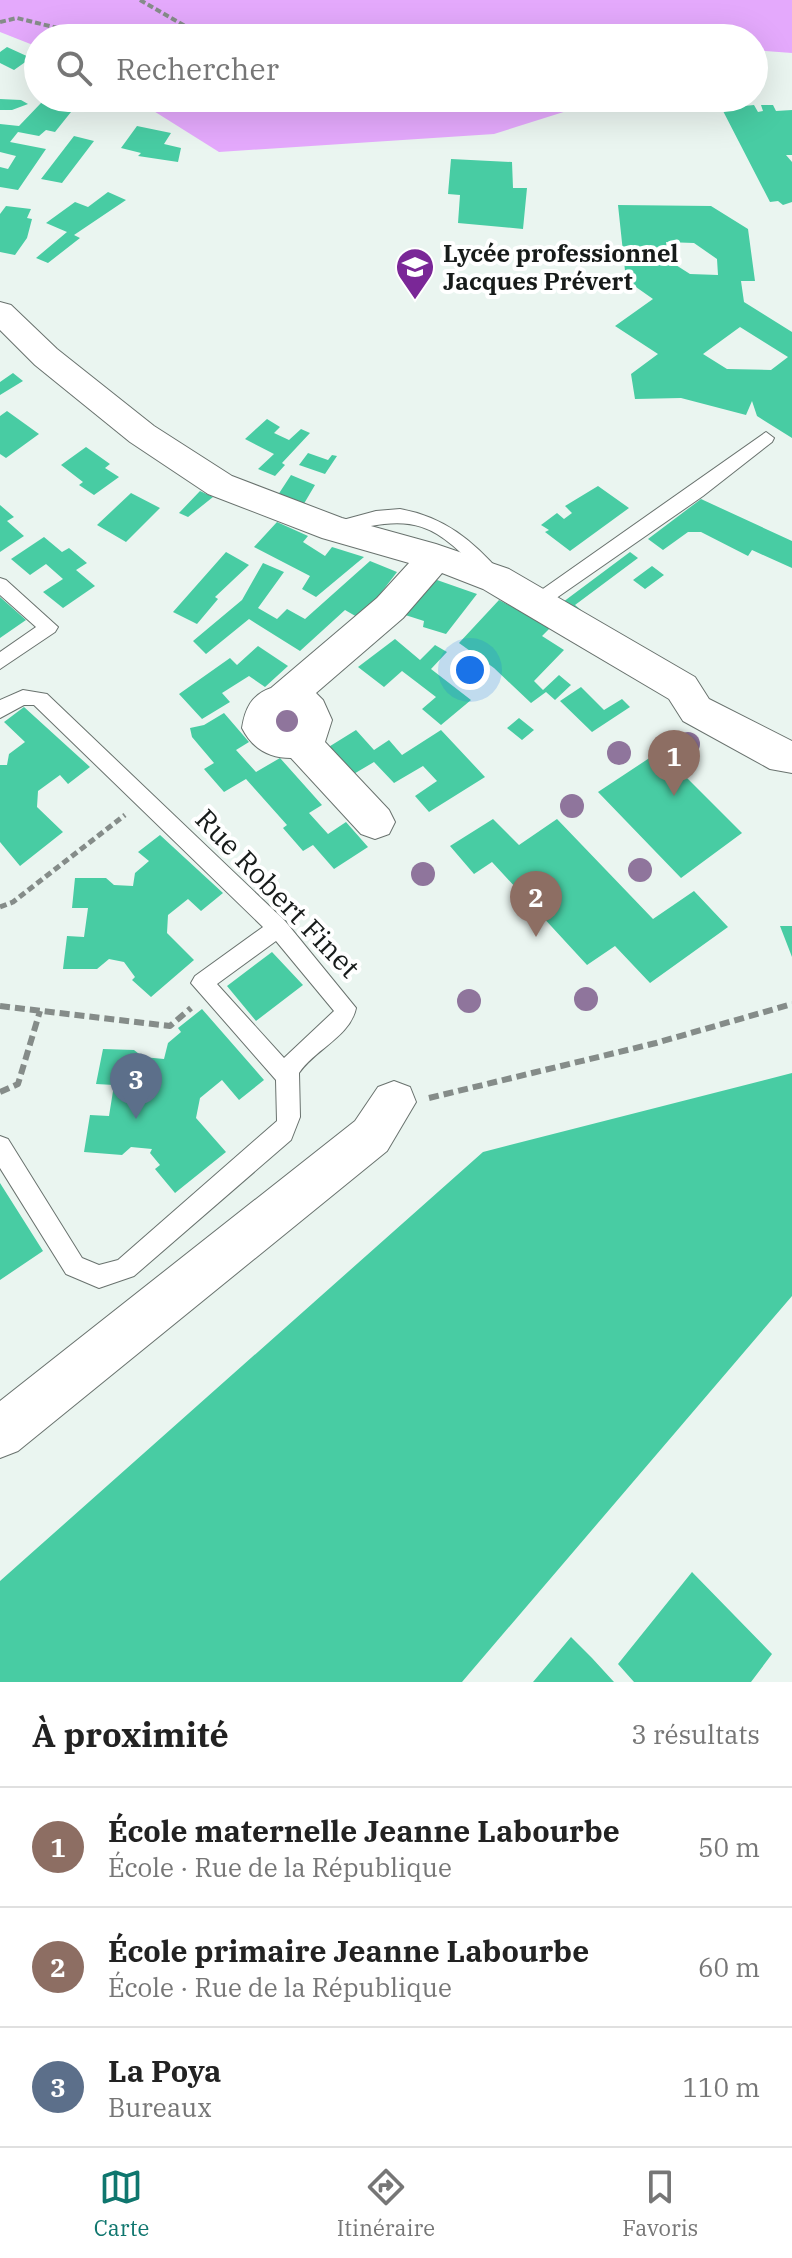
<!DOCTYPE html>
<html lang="fr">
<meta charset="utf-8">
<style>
:root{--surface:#fff;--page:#f2f2f2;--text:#222;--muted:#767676;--line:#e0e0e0;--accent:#0f766e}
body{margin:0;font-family:"IBM Plex Serif",serif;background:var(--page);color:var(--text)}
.you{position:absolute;left:470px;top:670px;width:28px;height:28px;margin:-20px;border:6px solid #fff;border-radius:50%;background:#1a73e8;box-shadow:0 0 0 12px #1a73e833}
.badge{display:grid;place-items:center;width:52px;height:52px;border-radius:50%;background:var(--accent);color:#fff;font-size:26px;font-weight:700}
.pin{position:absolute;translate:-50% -66px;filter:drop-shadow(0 2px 4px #0008)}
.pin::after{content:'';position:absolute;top:42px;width:28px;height:24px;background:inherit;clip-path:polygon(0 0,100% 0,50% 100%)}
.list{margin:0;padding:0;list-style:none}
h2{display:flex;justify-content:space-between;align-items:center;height:104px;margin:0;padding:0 32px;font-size:34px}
h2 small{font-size:26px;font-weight:400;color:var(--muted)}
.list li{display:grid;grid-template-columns:52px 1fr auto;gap:24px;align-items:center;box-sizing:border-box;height:120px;padding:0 32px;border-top:2px solid var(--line)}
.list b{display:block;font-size:30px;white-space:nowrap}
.list p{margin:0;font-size:26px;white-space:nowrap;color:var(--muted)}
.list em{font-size:26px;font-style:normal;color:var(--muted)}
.icon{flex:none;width:44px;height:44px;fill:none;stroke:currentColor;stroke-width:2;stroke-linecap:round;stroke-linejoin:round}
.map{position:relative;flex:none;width:792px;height:1682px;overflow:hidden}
.search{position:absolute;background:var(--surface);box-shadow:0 8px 32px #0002;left:24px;right:24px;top:24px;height:88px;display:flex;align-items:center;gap:20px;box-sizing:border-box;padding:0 28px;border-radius:44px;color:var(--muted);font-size:30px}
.sheet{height:464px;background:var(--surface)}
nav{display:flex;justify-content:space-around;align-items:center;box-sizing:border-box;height:112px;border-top:2px solid var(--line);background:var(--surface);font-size:22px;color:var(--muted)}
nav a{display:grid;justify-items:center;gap:4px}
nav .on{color:var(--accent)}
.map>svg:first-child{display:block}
.forest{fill:#e4a9fc}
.building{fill:#48cca3;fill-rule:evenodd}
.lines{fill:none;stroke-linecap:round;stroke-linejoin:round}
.service-casing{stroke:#69726e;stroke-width:2}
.minor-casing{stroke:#69726e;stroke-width:2}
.path-far2{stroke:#858c89;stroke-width:4;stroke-dasharray:6 3;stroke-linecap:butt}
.path-far1{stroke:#858c89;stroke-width:5;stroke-dasharray:7 4;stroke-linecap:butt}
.path{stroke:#858c89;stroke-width:6;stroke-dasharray:10 5;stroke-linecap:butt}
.service{fill:#fff;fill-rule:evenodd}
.minor{fill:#fff;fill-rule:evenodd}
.tree{fill:#8f759c}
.labels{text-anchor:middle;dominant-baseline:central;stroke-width:8;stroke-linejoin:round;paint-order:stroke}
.far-poi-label{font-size:24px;font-weight:bold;fill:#171b1a;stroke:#fff;text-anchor:start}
.street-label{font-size:28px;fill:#171b1a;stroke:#fff}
</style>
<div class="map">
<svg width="792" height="1682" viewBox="0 0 792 1682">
<rect width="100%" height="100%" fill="#eaf5f0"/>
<path class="forest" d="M 0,0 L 792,0 L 792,53 L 754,50 L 754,38 L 38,38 L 38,47 L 0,32 Z
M 133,98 L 608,98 L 494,134 L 219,152 Z"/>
<path class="building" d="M 7,47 L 31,58 L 14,70 L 0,63 L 0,52 Z
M 57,98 L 88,98 L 83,103 L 79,102 L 55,132 L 46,130 L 39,136 L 18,132 L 10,142 L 46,149 L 18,190 L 0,187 L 0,167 L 8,169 L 16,156 L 0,152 L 0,124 L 19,126 L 41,103 L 51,105 Z
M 0,99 L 21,100 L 28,104 L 12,110 L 0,110 Z
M 731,102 L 744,106 L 754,105 L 758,112 L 763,111 L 761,105 L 773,105 L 776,111 L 792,110 L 792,155 L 786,155 L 792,162 L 792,202 L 783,205 L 778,201 L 770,202 L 722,109 L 730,108 Z
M 137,126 L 171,133 L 164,144 L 181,148 L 178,162 L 138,156 L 141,153 L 121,148 Z
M 74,136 L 94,141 L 62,183 L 41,179 Z
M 451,159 L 512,162 L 513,188 L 527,188 L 523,229 L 458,223 L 460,195 L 448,194 Z
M 108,192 L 126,200 L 74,235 L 80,238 L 48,263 L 36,258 L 67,232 L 46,223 L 75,202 L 88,207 Z
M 618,205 L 711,206 L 748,229 L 755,281 L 741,281 L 744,302 L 792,332 L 792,438 L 757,416 L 752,401 L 746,415 L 681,398 L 635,399 L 631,374 L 658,354 L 615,326 L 653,299 L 626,280 ZM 666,242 L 694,243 L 717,259 L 718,275 L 690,274 L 668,260 ZM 740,327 L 788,357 L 771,370 L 727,369 L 703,354 Z
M 6,206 L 31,209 L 27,218 L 32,219 L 27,238 L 15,255 L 0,252 L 0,214 Z
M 13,373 L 23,381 L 0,395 L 0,382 Z
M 7,411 L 39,434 L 6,458 L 0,454 L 0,416 Z
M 267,419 L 280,427 L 274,433 L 289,440 L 301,429 L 310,433 L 282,463 L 285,465 L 275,476 L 258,469 L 274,454 L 245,439 Z
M 86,447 L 110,464 L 105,468 L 119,477 L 94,495 L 79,485 L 83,482 L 61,465 Z
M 308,453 L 328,460 L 332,455 L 337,456 L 325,474 L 299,465 Z
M 291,475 L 315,485 L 302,507 L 276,498 Z
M 598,486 L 629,508 L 570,551 L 545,532 L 549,530 L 541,525 L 557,513 L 564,519 L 572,513 L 565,506 Z
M 200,491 L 213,497 L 188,517 L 179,513 Z
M 131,493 L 160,508 L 126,542 L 97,525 Z
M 701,499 L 792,541 L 792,568 L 752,550 L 748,556 L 701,532 L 688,532 L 663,550 L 648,539 Z
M 0,505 L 14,517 L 7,521 L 24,536 L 0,552 Z
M 277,522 L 308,536 L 303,542 L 325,556 L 332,547 L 364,557 L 316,597 L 302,589 L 310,576 L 254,547 Z
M 44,537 L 62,552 L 69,548 L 87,563 L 76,570 L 95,586 L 63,608 L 43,592 L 63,579 L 46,564 L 30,575 L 11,559 Z
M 226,552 L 249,565 L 215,597 L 218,599 L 197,624 L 173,612 Z
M 630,552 L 638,558 L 575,605 L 581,610 L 569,611 L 559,605 Z
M 370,561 L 397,572 L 377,598 L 384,601 L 364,621 L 345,610 L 300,651 L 249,619 L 206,654 L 193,641 L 242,600 L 263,563 L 284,572 L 258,608 L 277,619 L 287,609 L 305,619 Z
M 652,566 L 664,575 L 645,589 L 633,580 Z
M 437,580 L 477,594 L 446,634 L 423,627 L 424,621 L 399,613 Z
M 0,597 L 26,620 L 0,638 Z
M 499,600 L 551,627 L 542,636 L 564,650 L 534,681 L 543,690 L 559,675 L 571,685 L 555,700 L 546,692 L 531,703 L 494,668 L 459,643 Z
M 395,639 L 420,660 L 435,645 L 447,652 L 431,669 L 471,700 L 441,725 L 422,709 L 436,697 L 402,671 L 384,687 L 358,667 Z
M 258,646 L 288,666 L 265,687 L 249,676 L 222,693 L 230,702 L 202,719 L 179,694 L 230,658 L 237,665 Z
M 581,687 L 604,710 L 622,699 L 630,707 L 592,732 L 560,701 Z
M 24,707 L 90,767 L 68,784 L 60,775 L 38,791 L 37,807 L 63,832 L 20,866 L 0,842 L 0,765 L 7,765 L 9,754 L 25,742 L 4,722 Z
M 224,713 L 249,742 L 236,750 L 256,772 L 280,758 L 322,805 L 309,813 L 328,834 L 346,822 L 368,847 L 334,869 L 313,845 L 303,851 L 283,828 L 287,825 L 246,779 L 224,792 L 204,769 L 214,763 L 192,737 L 190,728 L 204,725 Z
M 519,718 L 534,730 L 522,740 L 507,728 Z
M 356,730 L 374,750 L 389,740 L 402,755 L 441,730 L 485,777 L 429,812 L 415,796 L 437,781 L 423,766 L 394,783 L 374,762 L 352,775 L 327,748 Z
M 660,751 L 742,833 L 681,878 L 598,792 Z
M 493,819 L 519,845 L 557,819 L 653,919 L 694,891 L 728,927 L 650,983 L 615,946 L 587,965 L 492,862 L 474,874 L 450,846 Z
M 160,835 L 223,893 L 201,911 L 188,899 L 168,915 L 167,933 L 194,960 L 151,997 L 132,980 L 135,977 L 124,962 L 109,959 L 97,969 L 63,969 L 67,936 L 84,937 L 88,908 L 72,908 L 75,878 L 106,878 L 114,885 L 133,886 L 135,873 L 149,861 L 138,852 Z
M 780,926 L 792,926 L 792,957 Z
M 272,952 L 303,985 L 256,1021 L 227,986 Z
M 202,1009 L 264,1080 L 239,1100 L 222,1080 L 200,1098 L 196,1118 L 226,1152 L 175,1193 L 155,1169 L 160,1165 L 150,1153 L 152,1149 L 131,1147 L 122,1155 L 84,1152 L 90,1115 L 109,1116 L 114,1085 L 96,1084 L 103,1049 L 134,1050 L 143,1057 L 164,1059 L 168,1043 L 181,1032 L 178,1028 Z
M 792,1073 L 792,1296 L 462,1682 L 0,1682 L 0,1581 L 483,1152 Z
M 0,1183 L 43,1251 L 0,1280 Z
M 692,1572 L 772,1654 L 751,1682 L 634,1682 L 618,1664 Z
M 571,1637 L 592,1658 L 614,1682 L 533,1682 Z"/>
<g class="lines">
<defs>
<path id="service" d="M 766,432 L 774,438 L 772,442 L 703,496 L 542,608 L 530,608 L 527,603 L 530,598 Z
M 400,509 C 445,517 473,541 502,574 L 505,579 L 502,584 L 490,584 C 434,520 415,512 334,535 L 325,529 L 328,524 L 376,511 Z
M 0,578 L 6,580 L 58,627 L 55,632 L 0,669 L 0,652 L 36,627 L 0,595 Z
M 23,690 L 47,694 L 285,921 L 356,1008 C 350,1037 315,1049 299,1073 L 300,1117 L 291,1140 L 134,1276 L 99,1288 L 66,1274 L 0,1168 L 0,1136 L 8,1139 L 82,1258 L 99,1265 L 118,1260 L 277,1121 L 276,1080 L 191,983 L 195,976 L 263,927 L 34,705 L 24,705 L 0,718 L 0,700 ZM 276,941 L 334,1011 L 284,1058 L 217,984 Z"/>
<path id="minor" d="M 0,302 L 11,305 L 57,349 L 154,426 L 232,476 L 342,518 L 436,544 L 509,569 L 695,677 L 709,699 L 792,741 L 792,773 L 770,769 L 683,721 L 669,699 L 483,589 L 442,573 L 403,618 L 316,693 L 323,700 L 332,720 L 325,742 L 389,810 L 395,822 L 389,834 L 375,839 L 361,834 L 291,758 C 269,758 252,748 242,728 C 245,709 251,695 271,688 L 377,598 L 409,563 L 322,538 L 208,494 L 130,442 L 35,365 L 0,330 ZM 286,715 L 294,718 L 290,726 L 281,724 Z
M 394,1081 L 410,1087 L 416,1102 L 387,1151 L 18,1451 L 0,1458 L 0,1401 L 355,1121 L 378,1087 Z"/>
</defs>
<use href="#service" class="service-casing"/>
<use href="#minor" class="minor-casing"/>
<path class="path-far2" d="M 140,0 L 206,38
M 0,22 L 17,18 L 98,38"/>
<path class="path-far1" d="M 0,907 L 13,902 L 125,815"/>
<path class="path" d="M 0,1006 L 170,1026 L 191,1008
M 0,1092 L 18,1084 L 40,1011
M 429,1098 L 656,1043 L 792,1004"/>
<use href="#service" class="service"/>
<use href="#minor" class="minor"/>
</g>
<g class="tree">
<circle cx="287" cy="721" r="11"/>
<circle cx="688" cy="744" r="12"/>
<circle cx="619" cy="753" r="12"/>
<circle cx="572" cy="806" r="12"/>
<circle cx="640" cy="870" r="12"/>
<circle cx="423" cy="874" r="12"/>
<circle cx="586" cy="999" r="12"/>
<circle cx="469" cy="1001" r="12"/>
</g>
<defs>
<symbol id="school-pin" viewBox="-11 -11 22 30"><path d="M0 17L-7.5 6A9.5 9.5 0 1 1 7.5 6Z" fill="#7a2797" stroke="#fff"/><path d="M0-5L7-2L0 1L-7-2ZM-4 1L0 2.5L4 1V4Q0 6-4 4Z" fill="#fff"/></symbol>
</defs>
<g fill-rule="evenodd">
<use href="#school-pin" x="393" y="245" width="44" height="60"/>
</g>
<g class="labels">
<g class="far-poi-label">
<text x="443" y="253">Lycée professionnel<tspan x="443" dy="28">Jacques Prévert</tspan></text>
</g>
<g class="street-label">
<text transform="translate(278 893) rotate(46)">Rue Robert Finet</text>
</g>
</g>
</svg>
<div class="you"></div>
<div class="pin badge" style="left:674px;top:796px;background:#8d6e63">1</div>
<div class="pin badge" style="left:536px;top:937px;background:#8d6e63">2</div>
<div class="pin badge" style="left:136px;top:1119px;background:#5c6f8a">3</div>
<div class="search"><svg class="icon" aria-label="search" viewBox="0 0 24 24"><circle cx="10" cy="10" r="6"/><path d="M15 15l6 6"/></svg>Rechercher</div>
</div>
<section class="sheet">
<h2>À proximité<small>3 résultats</small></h2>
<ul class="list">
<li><span class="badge" style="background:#8d6e63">1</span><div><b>École maternelle Jeanne Labourbe</b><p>École · Rue de la République</p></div><em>50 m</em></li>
<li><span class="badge" style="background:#8d6e63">2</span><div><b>École primaire Jeanne Labourbe</b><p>École · Rue de la République</p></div><em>60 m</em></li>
<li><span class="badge" style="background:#5c6f8a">3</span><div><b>La Poya</b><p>Bureaux</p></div><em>110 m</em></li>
</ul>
</section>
<nav>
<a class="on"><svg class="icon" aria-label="map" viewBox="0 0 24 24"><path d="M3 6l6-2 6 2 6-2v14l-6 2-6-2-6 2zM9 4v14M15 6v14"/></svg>Carte</a>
<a><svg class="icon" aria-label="directions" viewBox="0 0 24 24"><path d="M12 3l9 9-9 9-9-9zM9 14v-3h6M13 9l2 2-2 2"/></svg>Itinéraire</a>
<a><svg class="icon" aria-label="saved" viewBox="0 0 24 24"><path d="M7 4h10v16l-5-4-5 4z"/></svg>Favoris</a>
</nav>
